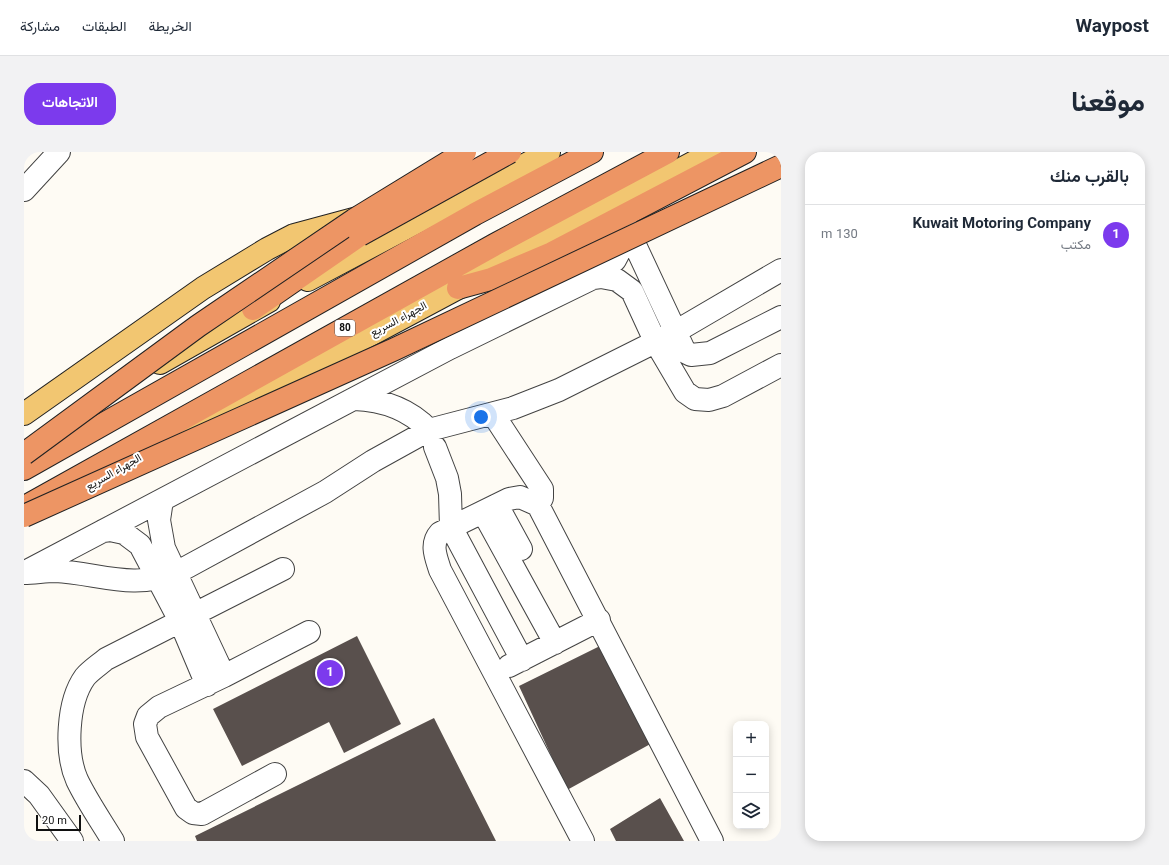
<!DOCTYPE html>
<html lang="ar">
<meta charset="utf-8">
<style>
:root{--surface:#fff;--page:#f2f2f3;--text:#1f2937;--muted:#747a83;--line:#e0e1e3;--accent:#7c3aed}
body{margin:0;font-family:Georgia,Vazirmatn,serif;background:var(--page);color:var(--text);direction:rtl}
.controls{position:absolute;right:12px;bottom:12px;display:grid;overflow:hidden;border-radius:8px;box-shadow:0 2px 10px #0003}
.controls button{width:36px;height:36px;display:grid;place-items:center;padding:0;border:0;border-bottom:1px solid var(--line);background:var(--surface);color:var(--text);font:20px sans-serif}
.scale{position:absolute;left:12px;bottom:10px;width:45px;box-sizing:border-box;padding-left:4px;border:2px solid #101010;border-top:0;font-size:11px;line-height:14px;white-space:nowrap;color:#101010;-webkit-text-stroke:3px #fff;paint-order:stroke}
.you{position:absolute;left:457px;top:265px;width:14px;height:14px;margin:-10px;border:3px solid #fff;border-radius:50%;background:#1a73e8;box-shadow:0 0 0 6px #1a73e833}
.badge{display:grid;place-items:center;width:26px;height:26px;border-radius:50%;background:var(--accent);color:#fff;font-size:13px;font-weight:700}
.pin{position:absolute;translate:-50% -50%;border:2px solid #fff;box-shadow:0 1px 4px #0006}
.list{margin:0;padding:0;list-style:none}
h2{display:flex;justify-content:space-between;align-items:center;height:52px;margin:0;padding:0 16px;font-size:17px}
h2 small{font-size:13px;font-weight:400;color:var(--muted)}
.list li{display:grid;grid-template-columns:26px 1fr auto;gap:12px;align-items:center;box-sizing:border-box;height:60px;padding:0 16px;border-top:1px solid var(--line)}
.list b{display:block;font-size:15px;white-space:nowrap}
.list p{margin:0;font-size:13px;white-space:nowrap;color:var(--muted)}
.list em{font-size:13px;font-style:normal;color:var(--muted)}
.icon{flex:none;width:22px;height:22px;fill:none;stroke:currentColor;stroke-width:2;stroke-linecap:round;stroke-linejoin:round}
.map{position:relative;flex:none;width:757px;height:689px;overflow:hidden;direction:ltr;border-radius:16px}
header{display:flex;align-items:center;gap:24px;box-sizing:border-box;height:56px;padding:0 20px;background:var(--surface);border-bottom:1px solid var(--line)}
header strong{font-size:19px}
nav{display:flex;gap:22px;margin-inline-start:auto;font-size:14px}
.intro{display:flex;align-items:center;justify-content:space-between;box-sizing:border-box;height:96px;padding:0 24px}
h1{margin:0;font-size:28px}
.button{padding:10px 18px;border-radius:16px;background:var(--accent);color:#fff;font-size:14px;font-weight:700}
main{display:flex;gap:24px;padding:0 24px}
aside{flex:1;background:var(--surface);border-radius:16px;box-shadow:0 2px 10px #0003}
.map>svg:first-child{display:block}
.building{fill:#59504d}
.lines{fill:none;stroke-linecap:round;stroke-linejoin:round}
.minor-casing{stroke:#434343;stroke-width:24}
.major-casing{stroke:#212121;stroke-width:24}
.highway-casing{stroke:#212121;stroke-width:24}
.minor{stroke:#fff;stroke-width:22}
.major{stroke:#f2c671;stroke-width:22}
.highway{stroke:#ed9564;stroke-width:22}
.highway-bridge-casing{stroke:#212121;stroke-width:24;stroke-linecap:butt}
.highway-bridge{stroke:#ed9564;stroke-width:22}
.labels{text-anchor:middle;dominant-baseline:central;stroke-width:4;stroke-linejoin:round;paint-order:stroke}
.shield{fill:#fff;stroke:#585858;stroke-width:1}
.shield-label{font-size:10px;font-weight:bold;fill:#101010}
.street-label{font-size:11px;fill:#101010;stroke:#fff}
</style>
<header>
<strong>Waypost</strong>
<nav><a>الخريطة</a><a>الطبقات</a><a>مشاركة</a></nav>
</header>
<div class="intro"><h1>موقعنا</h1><a class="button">الاتجاهات</a></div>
<main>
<aside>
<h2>بالقرب منك<small></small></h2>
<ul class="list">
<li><span class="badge">1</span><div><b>Kuwait Motoring Company</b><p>مكتب</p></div><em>130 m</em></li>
</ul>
</aside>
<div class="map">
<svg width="757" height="689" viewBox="0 0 757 689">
<rect width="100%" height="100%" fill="#fefbf4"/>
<path class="building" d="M 333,484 L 377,572 L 320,601 L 305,570 L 218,614 L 189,557 Z
M 580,492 L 630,590 L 543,638 L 495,534 Z
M 410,566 L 472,689 L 173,689 L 171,684 Z
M 636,646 L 660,689 L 592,689 L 586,677 Z"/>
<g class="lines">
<defs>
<path id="minor" d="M 0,38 L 35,0
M 604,78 L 661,200 L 667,203 L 686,201 L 757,165
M 569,126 L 577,125 L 593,128 L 608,139 L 631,189 L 661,240 L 671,247 L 685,248 L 699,244 L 757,213
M 330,247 C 359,248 385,257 405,278
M 469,262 L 518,337 L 518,346 L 514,353
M 411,295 L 423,326 L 426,342 L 427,375 L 498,508
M 138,348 L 135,368 L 140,396 L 200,524
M 473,353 L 497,397
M 459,360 L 531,491
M 79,379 L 86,378 L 100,381 L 116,393 L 156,469 L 183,533
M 5,418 L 426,196 L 569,126 L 591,108 L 601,89 L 604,77
M 0,421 C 10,421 21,419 31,419 C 74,421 108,438 152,421 L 301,340 L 349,309 L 405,278 L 489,256 L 535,238 L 651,180 L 757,118
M 485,514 L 575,468
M 251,622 L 178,662 L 169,661 L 162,656 L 123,585 L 121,572 L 124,564 L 135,555 L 200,524 L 285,480
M 0,629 L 15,643 L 48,689
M 89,689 C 77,669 63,649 53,628 C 41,601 43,550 61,525 C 67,518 75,513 82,507 L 259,417
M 559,689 L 416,418 C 412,405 406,392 416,381 L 485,347 L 496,345 L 514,353 L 688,689"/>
<path id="major" d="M 284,128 L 525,0
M 136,211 L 245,149
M 0,262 L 179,136 L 243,97 L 270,83 L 333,66
M 159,283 L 689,0"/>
<path id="highway" d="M 434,136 L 467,127 L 528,101 L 721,0
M 229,157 L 336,83
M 0,317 L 451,62 L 568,0
M 6,352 L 472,92 L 644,0"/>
</defs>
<use href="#minor" class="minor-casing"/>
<use href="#major" class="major-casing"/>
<use href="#highway" class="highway-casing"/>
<use href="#minor" class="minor"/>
<use href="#major" class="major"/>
<use href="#highway" class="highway"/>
<defs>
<path id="highway-bridge" d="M 336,83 L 486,0
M 0,302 L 174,174 L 330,68 L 441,0
M 0,364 L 371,197 L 757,14"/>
</defs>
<use href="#highway-bridge" class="highway-bridge-casing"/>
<use href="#highway-bridge" class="highway-bridge"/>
</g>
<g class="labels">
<rect class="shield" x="311" y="168" width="20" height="16" rx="3"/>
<g class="shield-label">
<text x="321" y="176">80</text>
</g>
<g class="street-label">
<text transform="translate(375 168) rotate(-28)">الجهراء السريع</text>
<text transform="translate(90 321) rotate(-30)">الجهراء السريع</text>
</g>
</g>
</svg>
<div class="controls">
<button>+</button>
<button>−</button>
<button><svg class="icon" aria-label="layers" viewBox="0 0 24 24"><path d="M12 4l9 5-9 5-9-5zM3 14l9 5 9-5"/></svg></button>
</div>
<div class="scale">20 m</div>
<div class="you"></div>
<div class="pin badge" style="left:306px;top:521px">1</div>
</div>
</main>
